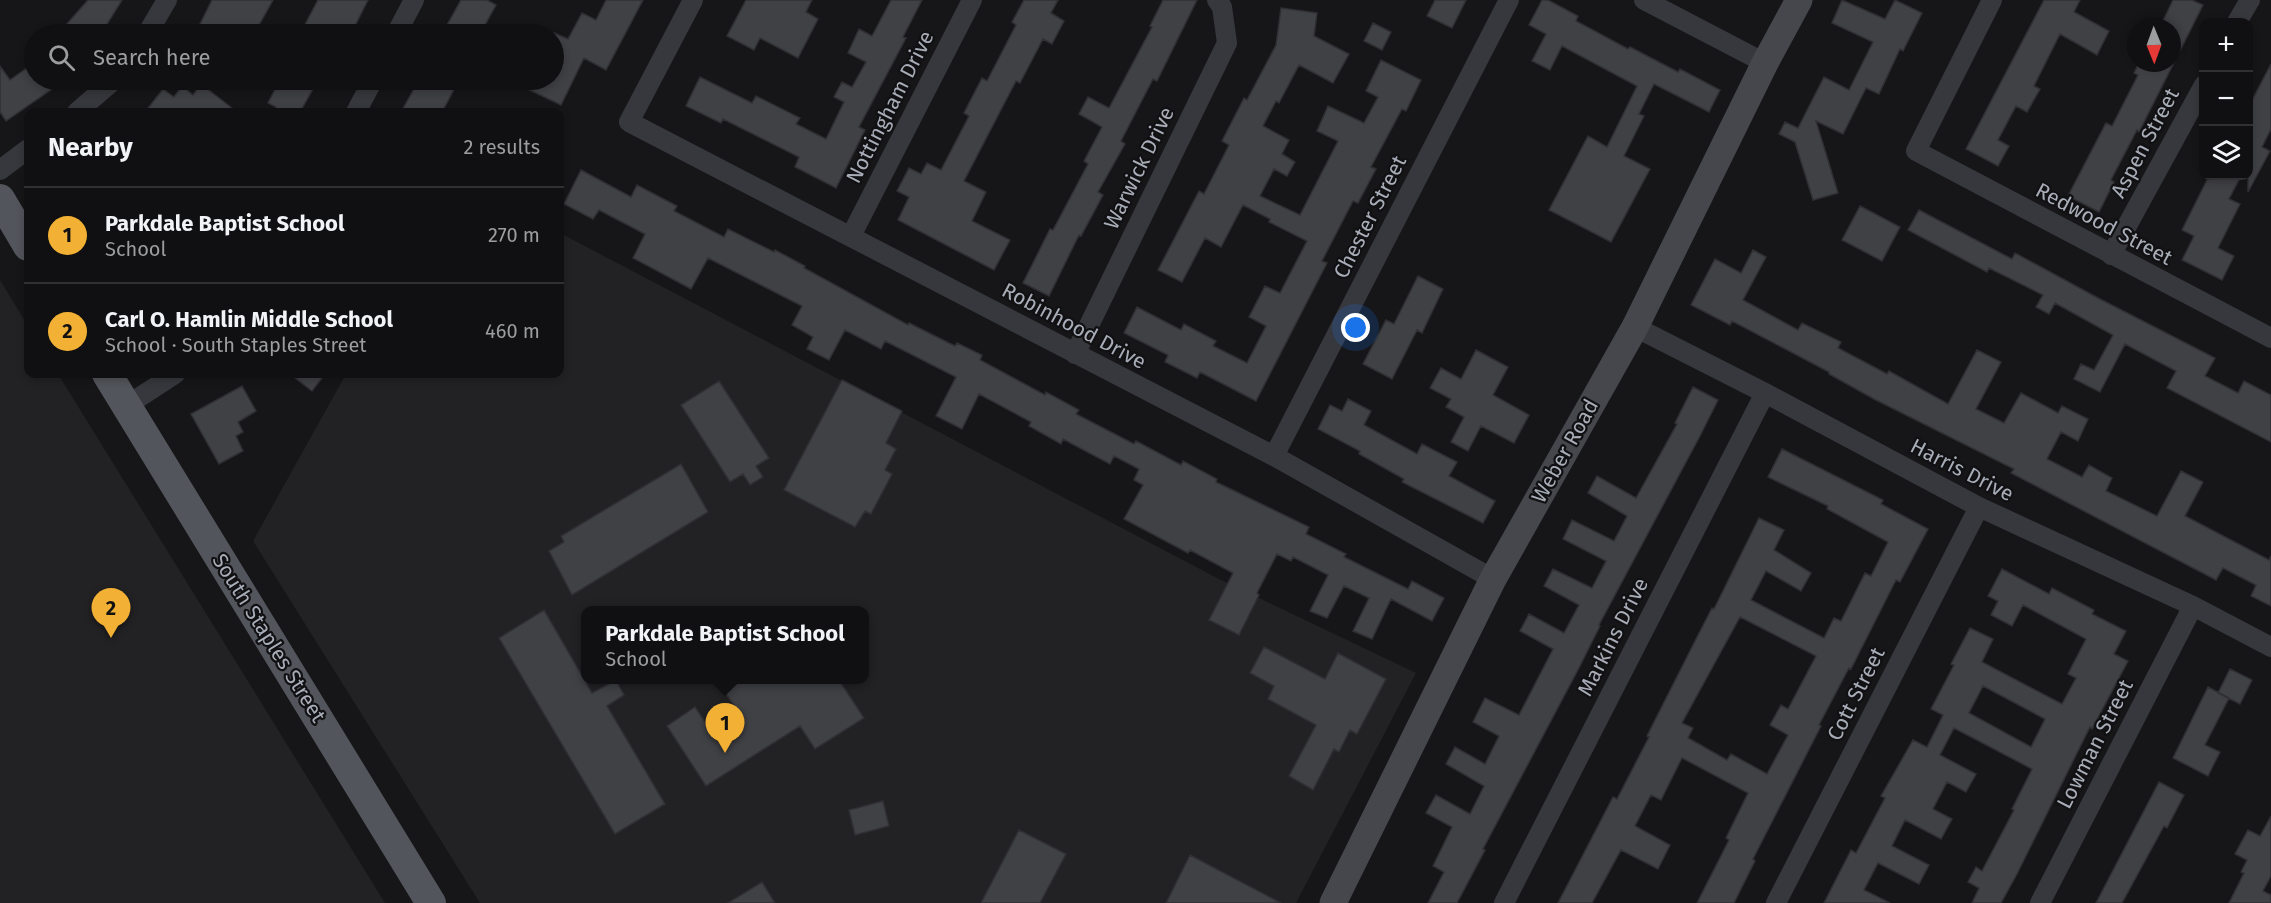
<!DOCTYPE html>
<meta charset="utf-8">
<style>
:root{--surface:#101012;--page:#1e1e20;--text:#f1f3f6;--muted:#9c9d9f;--line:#303032;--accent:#f2b134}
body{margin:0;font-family:"Fira Sans",sans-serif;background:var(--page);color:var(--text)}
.controls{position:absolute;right:18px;top:18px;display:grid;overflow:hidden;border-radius:12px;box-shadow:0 3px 9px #0003}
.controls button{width:54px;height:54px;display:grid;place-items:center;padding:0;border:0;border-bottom:2px solid var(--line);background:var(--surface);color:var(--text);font:30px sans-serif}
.compass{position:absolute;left:2127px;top:18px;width:54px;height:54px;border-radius:50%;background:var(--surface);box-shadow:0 3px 9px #0003;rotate:179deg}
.you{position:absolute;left:1356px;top:328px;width:21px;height:21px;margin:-15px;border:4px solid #fff;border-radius:50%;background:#1a73e8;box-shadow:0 0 0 9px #1a73e833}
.badge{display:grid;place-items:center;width:39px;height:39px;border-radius:50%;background:var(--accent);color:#111;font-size:20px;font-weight:700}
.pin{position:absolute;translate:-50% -50px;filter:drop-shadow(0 2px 3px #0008)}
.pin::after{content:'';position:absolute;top:32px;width:21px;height:18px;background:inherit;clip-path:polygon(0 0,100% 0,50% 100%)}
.popup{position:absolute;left:581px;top:606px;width:288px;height:78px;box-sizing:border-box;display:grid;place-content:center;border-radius:12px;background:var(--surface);filter:drop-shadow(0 2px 4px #0005);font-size:20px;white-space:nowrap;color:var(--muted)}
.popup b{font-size:22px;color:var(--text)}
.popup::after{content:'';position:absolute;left:50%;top:100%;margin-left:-12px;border:12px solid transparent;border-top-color:var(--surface)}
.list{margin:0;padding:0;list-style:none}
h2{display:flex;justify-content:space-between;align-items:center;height:78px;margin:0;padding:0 24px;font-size:26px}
h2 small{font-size:20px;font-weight:400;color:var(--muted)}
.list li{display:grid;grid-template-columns:39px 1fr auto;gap:18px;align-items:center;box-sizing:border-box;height:96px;padding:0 24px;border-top:2px solid var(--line)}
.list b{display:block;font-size:22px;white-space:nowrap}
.list p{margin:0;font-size:20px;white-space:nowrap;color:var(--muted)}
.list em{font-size:20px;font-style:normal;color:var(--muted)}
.icon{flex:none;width:33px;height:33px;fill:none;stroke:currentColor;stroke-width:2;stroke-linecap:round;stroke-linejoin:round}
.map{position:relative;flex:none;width:2271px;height:903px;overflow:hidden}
.search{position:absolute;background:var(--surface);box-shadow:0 3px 9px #0003;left:24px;top:24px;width:540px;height:66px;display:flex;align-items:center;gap:15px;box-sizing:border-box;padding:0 21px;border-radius:33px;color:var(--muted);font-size:22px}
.panel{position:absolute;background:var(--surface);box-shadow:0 3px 9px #0003;left:24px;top:108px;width:540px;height:270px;border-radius:12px}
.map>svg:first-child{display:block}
.built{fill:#222225;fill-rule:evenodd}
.building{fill:#404145;stroke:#303034;stroke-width:1.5;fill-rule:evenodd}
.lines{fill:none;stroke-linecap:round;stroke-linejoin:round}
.minor{stroke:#37383d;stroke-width:20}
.secondary{stroke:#45474d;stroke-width:27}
.primary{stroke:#53555c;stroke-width:30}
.labels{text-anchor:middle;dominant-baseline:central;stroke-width:4.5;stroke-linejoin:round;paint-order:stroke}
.street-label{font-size:21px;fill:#a8adb8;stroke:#111113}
</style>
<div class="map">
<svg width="2271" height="903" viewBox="0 0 2271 903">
<rect width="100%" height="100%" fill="#161618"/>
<path class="built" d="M 560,233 L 1221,580 L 1416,673 L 1296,903 L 480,903 L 253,541 L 346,374 L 560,374 ZM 586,610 L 864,610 L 864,680 L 586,680 Z
M 0,280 L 28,326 L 28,374 L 58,374 L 385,903 L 0,903 Z"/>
<path class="building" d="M 88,0 L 122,0 L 101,34 L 58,34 Z
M 212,0 L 273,0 L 254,34 L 195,34 Z
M 318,0 L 368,0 L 351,34 L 300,34 Z
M 461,0 L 487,0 L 496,5 L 480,34 L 442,34 Z
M 606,0 L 643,0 L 606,70 L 584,58 L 561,105 L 509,80 L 554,80 L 554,33 L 568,39 L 582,13 L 596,20 Z
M 746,0 L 812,0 L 806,12 L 818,19 L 798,58 L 760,38 L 754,50 L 727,36 Z
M 891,0 L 922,0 L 903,37 L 906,38 L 859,127 L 865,130 L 836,188 L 795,167 L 799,157 L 723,119 L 721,123 L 686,106 L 700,77 L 752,103 L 756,96 L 800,118 L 796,124 L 826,139 L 844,102 L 834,97 L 842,82 L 852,87 L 866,62 L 848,53 L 859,29 L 872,36 Z
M 1024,0 L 1058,0 L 1051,13 L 1064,21 L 1052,44 L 1043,39 L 1020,83 L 1016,81 L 964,181 L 986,192 L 972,221 L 1010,240 L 994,270 L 898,220 L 909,197 L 897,191 L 909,168 L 921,174 L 927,163 L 941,170 L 969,116 L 964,113 L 982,78 L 987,81 L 1016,25 L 1012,22 Z
M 1163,0 L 1197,0 L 1157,81 L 1153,79 L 1121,141 L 1125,144 L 1098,192 L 1103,195 L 1081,236 L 1079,235 L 1049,296 L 1023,283 L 1050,229 L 1053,230 L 1088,164 L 1084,161 L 1102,127 L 1079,114 L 1088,97 L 1109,108 L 1152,27 L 1150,26 Z
M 1435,0 L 1466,0 L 1452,28 L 1427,16 Z
M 1542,0 L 1548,0 L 1578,16 L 1576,21 L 1628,49 L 1630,47 L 1678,72 L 1680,69 L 1720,90 L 1709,112 L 1654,84 L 1639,114 L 1644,116 L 1624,156 L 1650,169 L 1611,242 L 1549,210 L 1588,136 L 1607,147 L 1637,86 L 1562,46 L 1550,70 L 1532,61 L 1546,34 L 1529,25 Z
M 1842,0 L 1885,19 L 1895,0 L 1922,13 L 1903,51 L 1900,49 L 1879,94 L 1866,88 L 1843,134 L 1816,121 L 1838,193 L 1813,200 L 1795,142 L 1779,134 L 1785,122 L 1798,128 L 1824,77 L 1849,90 L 1873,42 L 1832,23 Z
M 2044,0 L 2080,0 L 2074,12 L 2109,31 L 2097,55 L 2060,34 L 2034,86 L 2040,89 L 2027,112 L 2016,106 L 1998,140 L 2009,146 L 1998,166 L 1966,149 Z
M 2173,0 L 2192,0 L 2203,5 L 2139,132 L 2137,130 L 2111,180 L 2114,182 L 2099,212 L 2068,196 L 2106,123 L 2112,126 L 2138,75 L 2134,73 L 2139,63 L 2172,63 L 2172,27 L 2161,25 Z
M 1281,8 L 1317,13 L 1314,36 L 1349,54 L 1333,83 L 1299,65 L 1279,103 L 1276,101 L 1263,126 L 1289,140 L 1282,154 L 1295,162 L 1287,176 L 1274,169 L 1260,196 L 1300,215 L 1338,141 L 1317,131 L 1328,106 L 1364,123 L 1378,97 L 1366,91 L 1381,60 L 1421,80 L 1406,111 L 1402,109 L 1371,167 L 1376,169 L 1358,203 L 1353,201 L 1322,261 L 1327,263 L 1256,401 L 1200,372 L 1197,378 L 1165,362 L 1168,355 L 1124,333 L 1137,307 L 1181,330 L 1184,324 L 1216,341 L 1213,346 L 1247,363 L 1266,326 L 1249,317 L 1265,286 L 1280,293 L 1307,241 L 1269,222 L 1270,219 L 1243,205 L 1221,247 L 1205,238 L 1182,282 L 1158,270 L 1199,191 L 1204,194 L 1229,145 L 1222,141 L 1244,98 L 1247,100 L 1276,45 Z
M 1373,23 L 1391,32 L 1382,50 L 1364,41 Z
M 34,63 L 34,80 L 65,80 L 6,121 L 0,112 L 0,66 L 10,80 Z
M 2271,64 L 2271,129 L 2262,147 L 2270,151 L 2248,192 L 2248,108 Z
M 280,80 L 318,80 L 300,112 L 273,112 L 276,107 L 268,103 Z
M 419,80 L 459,80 L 442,112 L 401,112 Z
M 201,84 L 237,112 L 145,112 L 163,89 L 174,97 L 182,86 L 193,95 Z
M 581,170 L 631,197 L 637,185 L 677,206 L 674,211 L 724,237 L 728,229 L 774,252 L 775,250 L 805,266 L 804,268 L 908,325 L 909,323 L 955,346 L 957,343 L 982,355 L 980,360 L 1045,395 L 1046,392 L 1079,410 L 1076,414 L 1134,444 L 1136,441 L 1181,465 L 1183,461 L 1217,479 L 1216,482 L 1309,527 L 1306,534 L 1346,554 L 1344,557 L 1408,589 L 1412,581 L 1444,598 L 1432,621 L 1391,599 L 1372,639 L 1353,631 L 1369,598 L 1344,586 L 1327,618 L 1310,611 L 1328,575 L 1293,557 L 1291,561 L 1277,554 L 1257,593 L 1259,595 L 1239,635 L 1209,620 L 1233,573 L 1190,550 L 1188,553 L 1124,519 L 1143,485 L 1134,480 L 1139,469 L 1114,456 L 1110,464 L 1063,439 L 1061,444 L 1029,426 L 1031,422 L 979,394 L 962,429 L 936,416 L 956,377 L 885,341 L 881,349 L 845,330 L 829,360 L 807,349 L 813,337 L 792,325 L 802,306 L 708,258 L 691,289 L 633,258 L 645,234 L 599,210 L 593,219 L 564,204 Z
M 2209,176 L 2241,176 L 2229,199 L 2240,204 L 2218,248 L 2234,256 L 2222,280 L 2182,260 L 2194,236 L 2182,230 Z
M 1860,206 L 1900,227 L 1882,261 L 1842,240 Z
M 1919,210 L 2012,259 L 2015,253 L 2098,298 L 2215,358 L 2205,376 L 2238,393 L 2244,381 L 2271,395 L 2271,442 L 2167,388 L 2176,371 L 2125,344 L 2100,392 L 2074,379 L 2081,364 L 2094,370 L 2113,335 L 2055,303 L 2049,314 L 2036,307 L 2043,295 L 1989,268 L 1987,272 L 1908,230 Z
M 1753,250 L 1766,257 L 1743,300 L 1798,330 L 1802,323 L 1841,342 L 1838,348 L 1887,374 L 1889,371 L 1948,404 L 1977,350 L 2001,362 L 1976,409 L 2004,423 L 2021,393 L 2058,413 L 2062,406 L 2088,419 L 2078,441 L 2061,432 L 2047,459 L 2082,477 L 2089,465 L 2112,478 L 2106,491 L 2157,516 L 2181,471 L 2203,482 L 2185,516 L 2269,560 L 2271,556 L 2271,606 L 2251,596 L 2256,585 L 2223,568 L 2216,580 L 2011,473 L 2014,469 L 1874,399 L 1829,374 L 1829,372 L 1732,321 L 1730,325 L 1691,305 L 1715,259 L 1741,273 Z
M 1418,276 L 1443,289 L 1422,333 L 1417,330 L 1392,379 L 1363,364 L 1386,320 L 1394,324 Z
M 1476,350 L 1508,367 L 1493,395 L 1529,415 L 1514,443 L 1481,426 L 1468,451 L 1451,442 L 1464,417 L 1446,407 L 1451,399 L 1430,388 L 1441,368 L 1461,379 Z
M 290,374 L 325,374 L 312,391 Z
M 842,380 L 902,411 L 886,443 L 896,449 L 885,470 L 892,474 L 871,514 L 865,511 L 855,527 L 784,490 Z
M 719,381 L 769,458 L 756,466 L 763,477 L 750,485 L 743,474 L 730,482 L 681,405 Z
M 242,386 L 256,411 L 238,422 L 243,432 L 236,436 L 243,451 L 219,464 L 191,414 Z
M 1693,387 L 1718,400 L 1700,436 L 1599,625 L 1600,626 L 1579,668 L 1483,849 L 1485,850 L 1457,903 L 1428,903 L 1444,872 L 1433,866 L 1452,827 L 1426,813 L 1436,795 L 1470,814 L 1484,786 L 1446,764 L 1455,747 L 1485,764 L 1499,736 L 1473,722 L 1485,698 L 1519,715 L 1553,649 L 1520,631 L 1529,614 L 1564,633 L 1579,605 L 1544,586 L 1553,569 L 1592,588 L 1606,561 L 1563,539 L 1572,520 L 1614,541 L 1627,516 L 1588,493 L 1597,476 L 1636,498 L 1677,424 L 1675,423 Z
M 1348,399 L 1371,411 L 1364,425 L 1417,454 L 1422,444 L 1457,462 L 1449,476 L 1495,501 L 1483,523 L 1402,482 L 1404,479 L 1359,454 L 1360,451 L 1318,429 L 1330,405 L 1342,411 Z
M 1782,449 L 1883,500 L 1881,504 L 1928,529 L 1900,582 L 1896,580 L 1851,669 L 1849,668 L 1819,725 L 1821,726 L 1753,859 L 1755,861 L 1734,903 L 1697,903 L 1729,840 L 1726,838 L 1748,793 L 1682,758 L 1661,800 L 1651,795 L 1635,826 L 1670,845 L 1658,869 L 1621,850 L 1592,903 L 1558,903 L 1613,797 L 1617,799 L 1649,737 L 1647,736 L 1693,645 L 1712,608 L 1714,609 L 1759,518 L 1784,530 L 1774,550 L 1811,573 L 1801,591 L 1766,571 L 1751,600 L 1824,638 L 1834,618 L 1841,621 L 1865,573 L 1871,576 L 1888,542 L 1827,509 L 1828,506 L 1768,477 ZM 1740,617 L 1816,656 L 1788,709 L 1781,705 L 1770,725 L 1788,735 L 1767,774 L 1731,754 L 1727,760 L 1688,738 L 1693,728 L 1682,723 Z
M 681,464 L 708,512 L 572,595 L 549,551 L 564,542 L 561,536 Z
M 2002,569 L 2049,594 L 2052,588 L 2094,610 L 2092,614 L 2126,631 L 2114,654 L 2128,661 L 2092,729 L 2090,727 L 2017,874 L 2001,903 L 1972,903 L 1979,888 L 1968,882 L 1976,867 L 1982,871 L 2014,810 L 2012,809 L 2032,769 L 1954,728 L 1940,755 L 1976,774 L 1966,792 L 1947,782 L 1933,809 L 1952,819 L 1941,839 L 1905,820 L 1892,846 L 1929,865 L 1919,884 L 1878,863 L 1864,890 L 1890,903 L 1824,903 L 1851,850 L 1856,853 L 1885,798 L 1881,796 L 1913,740 L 1927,747 L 1943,715 L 1931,709 L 1954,665 L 1951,664 L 1970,628 L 1993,639 L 1982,662 L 2062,704 L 2076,678 L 2068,674 L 2086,639 L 2023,605 L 2012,626 L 1991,615 L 1998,601 L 1988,596 ZM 1983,686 L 2045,719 L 2031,747 L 1969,713 Z
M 544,610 L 592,693 L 616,680 L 624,695 L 607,706 L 665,804 L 615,834 L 499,638 Z
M 1264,647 L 1325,679 L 1338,653 L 1386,679 L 1357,734 L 1350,730 L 1339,752 L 1334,749 L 1313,790 L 1289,776 L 1316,725 L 1268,699 L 1274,686 L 1250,673 Z
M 2230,669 L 2252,680 L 2240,704 L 2218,693 Z
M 743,680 L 839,680 L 864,718 L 815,749 L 800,726 L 706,786 L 667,726 L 695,707 L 709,728 L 737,710 L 724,691 Z
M 2208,687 L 2229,698 L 2205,745 L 2220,752 L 2208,776 L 2173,758 Z
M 2159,782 L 2184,795 L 2167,828 L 2164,826 L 2122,903 L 2096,903 Z
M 883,801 L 889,826 L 855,835 L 849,810 Z
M 2271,816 L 2271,876 L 2263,891 L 2271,895 L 2271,903 L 2229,903 L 2244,873 L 2241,872 L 2247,860 L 2235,854 L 2248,830 L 2260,836 Z
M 1019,830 L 1066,854 L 1040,903 L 981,903 Z
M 1190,855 L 1281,903 L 1166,903 Z
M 762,882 L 775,903 L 728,903 Z"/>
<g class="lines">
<path class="minor" d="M 693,0 L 629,122 L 1274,456 L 1493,579
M 1644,0 L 1765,63
M 1992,0 L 1916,151 L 2271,338
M 2237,22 L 2250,0
M 147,34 L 167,0
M 396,34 L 414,0
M 77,112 L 114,80
M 356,112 L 373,80
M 0,170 L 28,149
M 851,236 L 972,0
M 2111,255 L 2204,85
M 1635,327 L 1765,393 L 1979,507 L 2193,606 L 2271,647
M 1075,354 L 1227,43 L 1222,7 L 1217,0
M 126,406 L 175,374
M 1274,456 L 1509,0
M 1504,903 L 1765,393
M 1776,903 L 1979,507
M 2040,903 L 2193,606"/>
<path class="secondary" d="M 1333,903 L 1493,579 L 1635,327 L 1765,63 L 1799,0"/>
<path class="primary" d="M 0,199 L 28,246
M 107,374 L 431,903"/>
</g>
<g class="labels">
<g class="street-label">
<text transform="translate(890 107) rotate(-63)">Nottingham Drive</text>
<text transform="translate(2145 143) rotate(-62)">Aspen Street</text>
<text transform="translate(1139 168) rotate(-64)">Warwick Drive</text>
<text transform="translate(1370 217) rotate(-63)">Chester Street</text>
<text transform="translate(2104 224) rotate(28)">Redwood Street</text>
<text transform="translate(1074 326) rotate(28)">Robinhood Drive</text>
<text transform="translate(1565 451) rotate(-61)">Weber Road</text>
<text transform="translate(1962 470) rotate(27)">Harris Drive</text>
<text transform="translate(1613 637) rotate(-63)">Markins Drive</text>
<text transform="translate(269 638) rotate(58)">South Staples Street</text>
<text transform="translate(1856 694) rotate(-63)">Cott Street</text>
<text transform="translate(2095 744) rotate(-63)">Lowman Street</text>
</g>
</g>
</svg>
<div class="controls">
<button>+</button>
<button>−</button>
<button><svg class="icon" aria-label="layers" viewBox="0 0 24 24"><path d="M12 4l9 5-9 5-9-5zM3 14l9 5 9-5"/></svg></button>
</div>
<svg class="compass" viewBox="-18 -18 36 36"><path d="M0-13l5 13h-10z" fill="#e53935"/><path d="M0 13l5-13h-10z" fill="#9c9d9f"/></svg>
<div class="you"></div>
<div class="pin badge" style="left:725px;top:753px">1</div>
<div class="popup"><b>Parkdale Baptist School</b>School</div>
<div class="pin badge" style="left:111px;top:638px">2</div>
<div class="search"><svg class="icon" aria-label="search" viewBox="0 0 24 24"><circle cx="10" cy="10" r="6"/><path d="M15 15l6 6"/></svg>Search here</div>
<section class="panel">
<h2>Nearby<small>2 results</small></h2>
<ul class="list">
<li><span class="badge">1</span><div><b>Parkdale Baptist School</b><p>School</p></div><em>270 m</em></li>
<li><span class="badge">2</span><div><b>Carl O. Hamlin Middle School</b><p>School · South Staples Street</p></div><em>460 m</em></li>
</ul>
</section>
</div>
